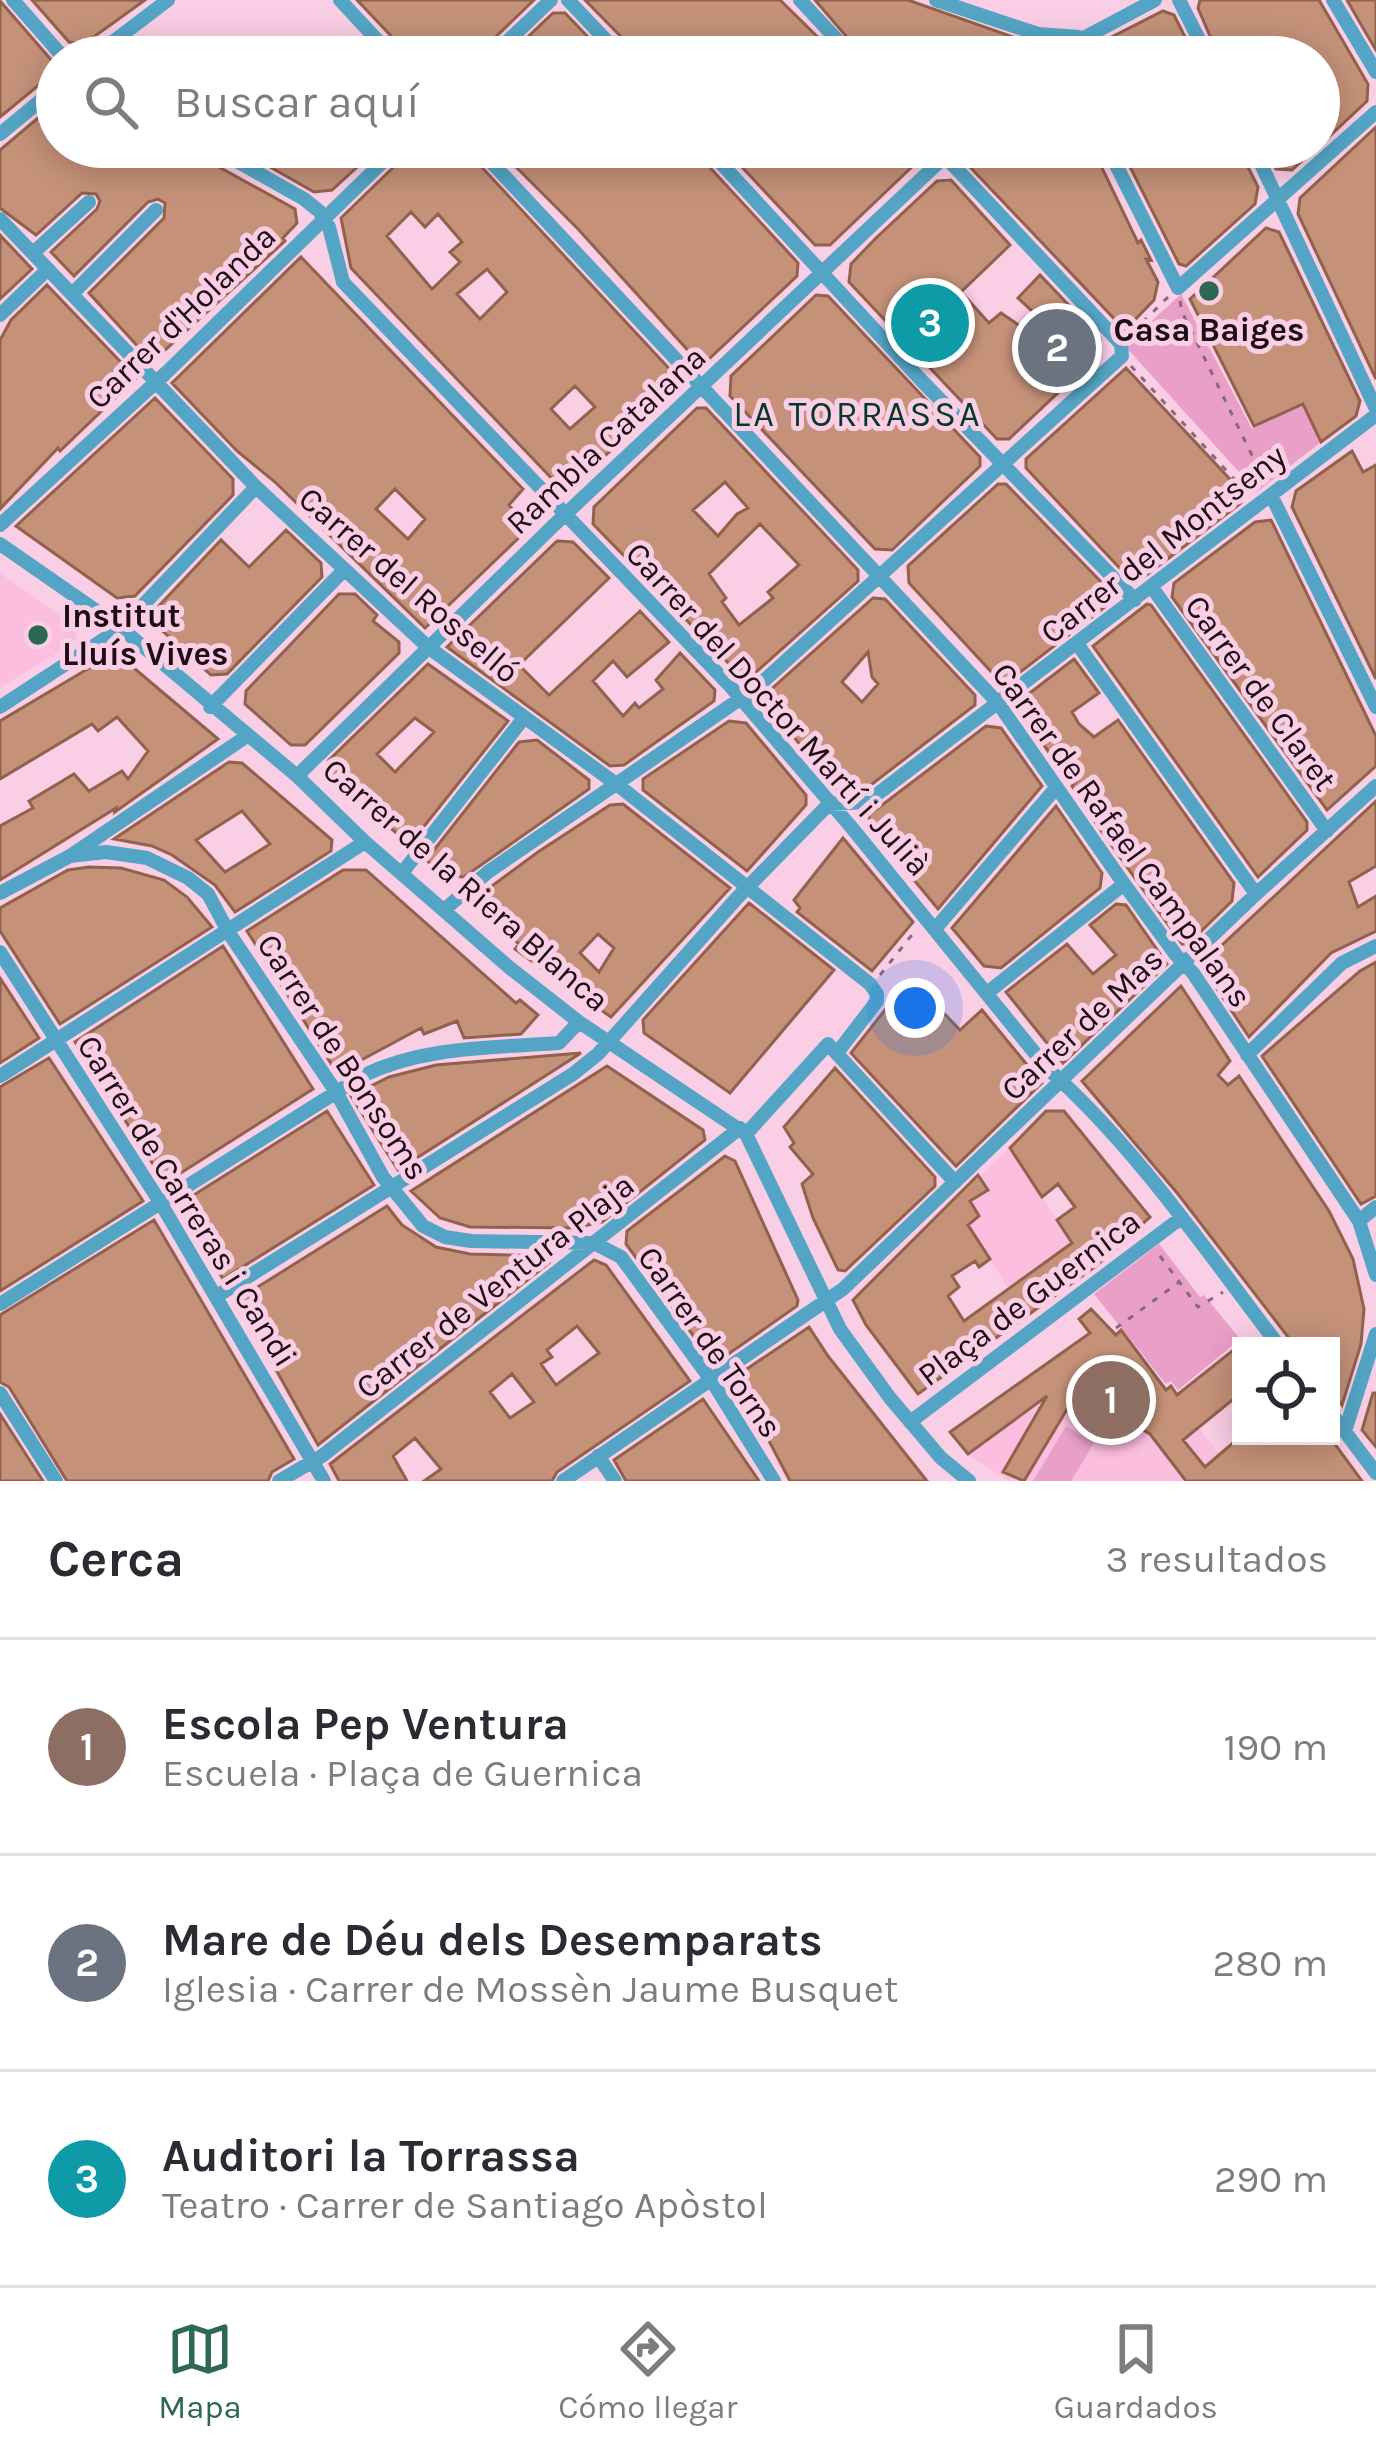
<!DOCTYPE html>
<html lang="es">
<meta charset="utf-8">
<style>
:root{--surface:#fff;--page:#f7f7f7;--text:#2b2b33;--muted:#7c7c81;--line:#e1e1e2;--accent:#2d6852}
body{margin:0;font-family:Karla,sans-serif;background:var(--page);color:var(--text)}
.controls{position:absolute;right:36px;bottom:36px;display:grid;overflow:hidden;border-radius:0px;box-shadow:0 6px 30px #0003}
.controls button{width:108px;height:108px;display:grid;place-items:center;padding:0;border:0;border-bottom:3px solid var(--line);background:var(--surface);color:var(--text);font:60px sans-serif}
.you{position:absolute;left:915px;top:1008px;width:42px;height:42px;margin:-30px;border:9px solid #fff;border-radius:50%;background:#1a73e8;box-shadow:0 0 0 18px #1a73e833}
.badge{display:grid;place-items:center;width:78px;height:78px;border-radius:50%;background:var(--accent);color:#fff;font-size:39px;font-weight:700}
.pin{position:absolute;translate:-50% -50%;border:6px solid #fff;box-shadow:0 3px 12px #0006}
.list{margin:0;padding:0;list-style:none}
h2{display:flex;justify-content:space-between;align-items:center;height:156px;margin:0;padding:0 48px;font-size:51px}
h2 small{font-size:39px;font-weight:400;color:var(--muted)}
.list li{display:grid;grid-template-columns:78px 1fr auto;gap:36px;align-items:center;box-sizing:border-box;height:216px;padding:0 48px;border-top:3px solid var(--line)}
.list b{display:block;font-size:45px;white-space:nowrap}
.list p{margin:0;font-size:39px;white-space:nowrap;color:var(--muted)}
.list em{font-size:39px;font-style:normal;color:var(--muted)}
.icon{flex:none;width:66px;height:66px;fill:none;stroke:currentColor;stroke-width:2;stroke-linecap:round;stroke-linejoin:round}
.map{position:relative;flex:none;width:1376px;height:1481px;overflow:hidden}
.search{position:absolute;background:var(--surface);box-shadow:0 6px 30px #0003;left:36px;right:36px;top:36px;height:132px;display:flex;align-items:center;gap:30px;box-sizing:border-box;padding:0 42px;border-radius:66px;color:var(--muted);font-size:45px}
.sheet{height:804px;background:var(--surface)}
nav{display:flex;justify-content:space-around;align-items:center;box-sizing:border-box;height:168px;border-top:3px solid var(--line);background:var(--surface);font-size:33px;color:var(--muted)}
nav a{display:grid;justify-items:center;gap:6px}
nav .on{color:var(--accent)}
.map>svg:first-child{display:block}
.built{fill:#fbbede}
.green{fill:#e99fc7}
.building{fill:#c59179;stroke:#91614b;stroke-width:3;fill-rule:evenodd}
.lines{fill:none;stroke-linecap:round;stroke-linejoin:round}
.path{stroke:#876979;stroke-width:3;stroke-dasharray:6 9;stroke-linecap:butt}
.street{stroke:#54a5c5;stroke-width:14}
.poi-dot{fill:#2d6852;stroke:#facee5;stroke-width:4.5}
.labels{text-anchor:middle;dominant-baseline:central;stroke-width:10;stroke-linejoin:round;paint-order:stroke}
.street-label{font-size:33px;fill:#1e0c16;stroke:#facee5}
.poi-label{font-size:33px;font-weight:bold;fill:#1e0c16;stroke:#facee5}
.neighbourhood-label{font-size:36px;letter-spacing:3px;fill:#043827;stroke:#facee5}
</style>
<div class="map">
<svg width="1376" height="1481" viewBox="0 0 1376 1481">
<rect width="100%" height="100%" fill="#facee5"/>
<path class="built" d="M 0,573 L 78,628 L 75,642 L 0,688 Z
M 1010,1148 L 1072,1243 L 1009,1289 L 962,1216 L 979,1177 Z
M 1104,1321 L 1115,1334 L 1121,1330 L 1166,1389 L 1171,1386 L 1185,1405 L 1183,1408 L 1240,1481 L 1010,1481 L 966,1454 L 1048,1395 Z"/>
<path class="green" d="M 1181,294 L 1252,429 L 1302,403 L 1321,442 L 1257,492 L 1125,346 Z
M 1159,1244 L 1200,1297 L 1204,1295 L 1240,1339 L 1178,1390 L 1171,1381 L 1166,1384 L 1094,1294 Z
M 1066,1426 L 1094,1443 L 1071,1481 L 1033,1481 Z"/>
<path class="building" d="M 32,0 L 145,0 L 84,44 L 69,42 Z
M 357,0 L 534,0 L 483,49 L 480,57 L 411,57 Z
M 585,0 L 780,0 L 838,57 L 633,57 L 631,47 Z
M 815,0 L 908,0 L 1030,43 L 1031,52 L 1027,57 L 864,57 Z
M 1200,0 L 1319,0 L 1368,84 L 1367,101 L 1319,146 L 1319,57 L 1280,57 L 1277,51 L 1265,57 L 1219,57 L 1198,8 Z
M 1347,0 L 1376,0 L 1376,50 L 1363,28 Z
M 0,1 L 53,62 L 50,76 L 0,117 Z
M 1163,11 L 1174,15 L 1195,57 L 1072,57 Z
M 553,13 L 565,13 L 607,57 L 507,57 Z
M 57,102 L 57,147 L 183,147 L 295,209 L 297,223 L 283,238 L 285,241 L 152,362 L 89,293 L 164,218 L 165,203 L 158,199 L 148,202 L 74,276 L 51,252 L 97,209 L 100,201 L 96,194 L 82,193 L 36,235 L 0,208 L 0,150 Z
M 1376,127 L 1376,379 L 1298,214 L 1300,198 Z
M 235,147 L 379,147 L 332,190 L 314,192 Z
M 409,147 L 463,147 L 677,377 L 677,390 L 573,485 L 558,485 L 351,268 L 341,218 L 406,155 ZM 411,212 L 425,227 L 438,214 L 462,242 L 450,252 L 460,262 L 432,289 L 387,236 ZM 487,269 L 507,292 L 480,319 L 457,294 ZM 575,386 L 595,407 L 570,429 L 551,409 Z
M 496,147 L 691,147 L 798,263 L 797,276 L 709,359 L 694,357 L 578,229 Z
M 723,147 L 920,147 L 919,160 L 830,245 L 815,245 Z
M 972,147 L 1092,147 L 1138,243 L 1141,240 L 1151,260 L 1146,259 L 1158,282 L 1154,300 L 1125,330 L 968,165 L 968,151 Z
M 1120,147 L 1238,147 L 1258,187 L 1255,204 L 1186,266 L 1179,264 Z
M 1265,147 L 1317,147 L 1292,170 L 1276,169 Z
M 951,180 L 1010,245 L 961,292 L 989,323 L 1001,313 L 1064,356 L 1071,347 L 1018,298 L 1040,275 L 1100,338 L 1100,353 L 1009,439 L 997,439 L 849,282 L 851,264 L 876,238 L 937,181 Z
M 1266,228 L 1279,232 L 1360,401 L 1356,416 L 1321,442 L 1303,404 L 1254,426 L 1190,299 Z
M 0,235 L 32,269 L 0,299 Z
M 301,257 L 523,489 L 509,505 L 529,528 L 425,628 L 275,482 L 237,451 L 172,383 ZM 395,489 L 425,519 L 408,539 L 376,509 Z
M 47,285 L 136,378 L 60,451 L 58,448 L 0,509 L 0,340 L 11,320 Z
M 816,295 L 828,296 L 980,457 L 980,466 L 892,550 L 875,549 L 730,396 L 731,376 Z
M 1126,368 L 1242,492 L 1241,503 L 1144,577 L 1128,577 L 1026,468 L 1026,459 Z
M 155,398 L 233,479 L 233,495 L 135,596 L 117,598 L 16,526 Z
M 697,408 L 706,408 L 858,570 L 858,581 L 755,673 L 737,672 L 593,524 L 594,507 ZM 725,482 L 748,508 L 737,514 L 718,536 L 693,510 ZM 760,524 L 799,565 L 768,592 L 773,598 L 739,625 L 722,602 L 726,598 L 709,574 Z
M 1352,451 L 1363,472 L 1376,465 L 1376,679 L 1292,507 L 1296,491 Z
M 998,484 L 1006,484 L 1110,591 L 1110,603 L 1010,680 L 997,678 L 909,583 L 908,566 Z
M 1271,520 L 1376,736 L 1376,766 L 1327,810 L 1172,597 L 1174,583 L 1255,522 Z
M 286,530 L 321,563 L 322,577 L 227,674 L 211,675 L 156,625 L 155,610 L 221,540 L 249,567 Z
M 557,541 L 573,542 L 609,578 L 519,665 L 549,695 L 640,611 L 669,642 L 627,677 L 613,661 L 593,681 L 623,716 L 635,703 L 639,708 L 663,689 L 656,680 L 680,653 L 715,690 L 714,701 L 624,765 L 610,766 L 447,647 Z
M 339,594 L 355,594 L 377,615 L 373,621 L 399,642 L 399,653 L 305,745 L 291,745 L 245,704 L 246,691 Z
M 873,598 L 885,599 L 975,695 L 975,705 L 863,791 L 840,792 L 766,704 L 767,693 ZM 868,652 L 872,677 L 878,684 L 862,702 L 842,682 Z
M 1147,604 L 1151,605 L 1307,822 L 1307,830 L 1258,877 L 1093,646 Z
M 1074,659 L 1099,693 L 1072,712 L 1079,724 L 1094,737 L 1118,720 L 1234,883 L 1232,901 L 1188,944 L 1182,944 L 1097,825 L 1072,786 L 1078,780 L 1059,767 L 1019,709 L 1022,699 Z
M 101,661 L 128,663 L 218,739 L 115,812 L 116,808 L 0,880 L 0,826 L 33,808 L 29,801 L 74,774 L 89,791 L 122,771 L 128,779 L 148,751 L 117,717 L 98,731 L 92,724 L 0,779 L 0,721 Z
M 428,664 L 508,721 L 410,844 L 328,778 L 328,761 ZM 415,718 L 434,732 L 395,772 L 377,754 Z
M 729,721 L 746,723 L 806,795 L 806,805 L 747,871 L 643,790 L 643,779 Z
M 986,726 L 1001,728 L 1042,786 L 938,909 L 870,827 L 869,815 Z
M 537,740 L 589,780 L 589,789 L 464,877 L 447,876 L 426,860 L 519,742 Z
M 229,762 L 242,763 L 332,840 L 331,851 L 235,912 L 215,885 L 172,855 L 152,846 L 114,839 ZM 242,811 L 270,844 L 225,872 L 196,840 Z
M 1376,801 L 1376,866 L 1349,882 L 1358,907 L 1376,896 L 1376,931 L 1331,953 L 1249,1037 L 1205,971 L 1205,961 Z
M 623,804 L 730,888 L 611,1017 L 526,957 L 515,949 L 519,944 L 479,910 L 481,894 L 538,852 L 610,805 ZM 598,934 L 614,948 L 599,972 L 580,953 Z
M 1056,806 L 1102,873 L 1100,888 L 1001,968 L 984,966 L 952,928 Z
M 843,838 L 913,922 L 872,971 L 797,912 L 800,908 L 794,900 Z
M 89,867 L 121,868 L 164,880 L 187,897 L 212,927 L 60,1024 L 0,931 L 0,908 L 68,870 Z
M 343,870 L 366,870 L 516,1003 L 520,1000 L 538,1015 L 521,1034 L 464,1038 L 457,1021 L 424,1034 L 421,1028 L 337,1073 L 247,931 Z
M 749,903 L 834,970 L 730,1093 L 644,1033 L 643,1020 Z
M 1116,904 L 1126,905 L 1167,964 L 1063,1063 L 1006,992 L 1067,944 L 1093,974 L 1116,955 L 1090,925 Z
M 223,946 L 313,1089 L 165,1183 L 75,1042 Z
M 1376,962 L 1376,1196 L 1361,1204 L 1262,1056 L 1360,971 Z
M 0,978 L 39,1038 L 0,1063 Z
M 1181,986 L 1230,1061 L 1218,1075 L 1228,1085 L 1239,1076 L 1329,1211 L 1353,1259 L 1364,1309 L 1361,1344 L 1342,1405 L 1331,1391 L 1331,1346 L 1295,1346 L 1178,1194 L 1082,1081 Z
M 935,1004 L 960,1030 L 982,1010 L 1042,1083 L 956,1166 L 851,1053 L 885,1010 L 917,1026 Z
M 581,1053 L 398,1170 L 351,1096 L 389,1077 L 436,1065 Z
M 49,1058 L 143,1201 L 0,1291 L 0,1087 Z
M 607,1066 L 703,1130 L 705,1140 L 602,1222 L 573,1228 L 470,1227 L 440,1218 L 411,1191 Z
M 835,1068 L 935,1177 L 935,1186 L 845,1271 L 838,1270 L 813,1218 L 802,1184 L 813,1174 L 790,1147 L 794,1143 L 784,1127 Z
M 327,1111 L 374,1185 L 223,1279 L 178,1205 Z
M 1046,1111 L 1064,1111 L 1150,1217 L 1096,1266 L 918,1394 L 866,1325 L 853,1300 L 978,1175 L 988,1190 L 970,1201 L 979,1216 L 968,1225 L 990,1259 L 979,1267 L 975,1261 L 952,1276 L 959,1287 L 948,1296 L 964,1321 L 1072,1243 L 1057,1220 L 1075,1207 L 1058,1184 L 1042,1197 L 1010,1148 Z
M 725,1156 L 735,1161 L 798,1300 L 797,1306 L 714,1364 L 626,1244 L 627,1231 Z
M 387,1206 L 402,1225 L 436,1247 L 470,1254 L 547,1256 L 549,1263 L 318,1445 L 237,1300 Z
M 154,1220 L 294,1459 L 272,1472 L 268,1481 L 67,1481 L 9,1387 L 0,1382 L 0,1315 Z
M 594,1260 L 606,1265 L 690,1381 L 557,1472 L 552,1481 L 424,1481 L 441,1469 L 415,1438 L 393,1456 L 407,1481 L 339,1481 L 330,1464 ZM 577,1326 L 599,1353 L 556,1385 L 541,1364 L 552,1357 L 547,1350 ZM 512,1374 L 534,1402 L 510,1418 L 490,1392 Z
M 1091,1309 L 1116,1335 L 1121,1330 L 1166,1390 L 1171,1386 L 1177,1395 L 1241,1344 L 1241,1393 L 1183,1440 L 1205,1467 L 1241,1436 L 1329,1436 L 1362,1481 L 1186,1481 L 1150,1434 L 1125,1419 L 1146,1403 L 1119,1369 L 1089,1418 L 1069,1406 L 1024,1481 L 1003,1472 L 1047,1396 L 968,1454 L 950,1432 L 1090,1333 L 1079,1319 Z
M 809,1327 L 828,1356 L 927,1481 L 790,1481 L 768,1439 L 726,1383 Z
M 1373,1393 L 1376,1393 L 1376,1447 L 1362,1430 Z
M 703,1399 L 759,1481 L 626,1481 L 614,1460 Z
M 0,1414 L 43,1481 L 0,1481 Z"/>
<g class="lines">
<path class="path" d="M 1180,301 L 1182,312 L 1265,482
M 1132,333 L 1168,297
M 1131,366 L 1246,492
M 880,975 L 915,931
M 1160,1256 L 1198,1307 L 1223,1292
M 1116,1328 L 1178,1283"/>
<path class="street" d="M 13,0 L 63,57
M 340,0 L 393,57
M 568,0 L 622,57
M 800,0 L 853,57
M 936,0 L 1038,34 L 1079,37
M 1179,0 L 1208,57
M 1333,0 L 1376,72
M 93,57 L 168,0
M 491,57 L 551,0
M 1048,57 L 1155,0
M 0,134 L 57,87
M 212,147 L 304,199 L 319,211 L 329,227 L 343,282 L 730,686 L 852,828 L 1047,1068 C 1137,1148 1206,1251 1279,1346
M 477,147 L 998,703 L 1124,884 L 1176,955 L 1193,973 L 1359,1221 L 1376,1275
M 706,147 L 920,379 L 1135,600
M 1107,147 L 1178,288 L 1376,112
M 1253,147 L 1376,409
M 0,219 L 256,487 L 428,647 L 619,786 L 870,984 L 877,994 L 877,1001 L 837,1053
M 33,253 L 89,202
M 72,294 L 156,210
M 0,315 L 48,269
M 1271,495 L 1376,707
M 0,525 L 166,373 L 398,147
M 0,544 L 121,628 L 297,776 L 365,842 L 510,968 L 579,1022 L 746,1134 L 840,1329 L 890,1398 L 941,1458 L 969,1481
M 1151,586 L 1327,831
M 1078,645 L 1256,894
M 0,707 L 121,628 L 256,487
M 210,707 L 344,570
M 297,776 L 554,525 L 955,147
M 70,856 L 106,852 L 147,858 L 188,878 L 208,894 L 229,933 L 336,1092 L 383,1177 L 423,1226 L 445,1237 L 471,1241 L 594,1243 L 621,1257 L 712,1381 L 774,1481
M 402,873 L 523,719
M 0,893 L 70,856 L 247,736
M 444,910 L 488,872 L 756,688 L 1122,356 L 1121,344 L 936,147
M 935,929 L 1056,788
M 0,952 L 160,1202 L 324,1481
M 987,993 L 1124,884
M 1247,1055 L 1342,963 L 1376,946
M 0,1076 L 365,842
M 746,1134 L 828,1044 L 955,1182
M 1359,1221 L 1376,1207
M 217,1296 L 573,1074 L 598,1054 L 737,898 L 829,804 L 867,802 L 1376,415
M 0,1304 L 362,1076 C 424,1046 491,1048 559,1043 L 579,1022
M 0,1393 L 56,1481
M 1331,1413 L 1376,1473
M 910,1422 L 1181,1218
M 1345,1431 L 1376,1334
M 598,1456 L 615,1481
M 279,1481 L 322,1456 L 740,1128
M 563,1481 L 843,1289 L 1256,894 L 1376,786"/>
</g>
<g class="poi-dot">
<circle cx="1209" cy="291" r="12"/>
<circle cx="38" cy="635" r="12"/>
</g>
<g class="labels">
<g class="street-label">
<text transform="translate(181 317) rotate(-44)">Carrer d'Holanda</text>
<text transform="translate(606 440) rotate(-43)">Rambla Catalana</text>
<text transform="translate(1163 544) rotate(-38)">Carrer del Montseny</text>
<text transform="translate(409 585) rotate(41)">Carrer del Rosselló</text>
<text transform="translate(1261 693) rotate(54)">Carrer de Claret</text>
<text transform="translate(778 709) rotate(48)">Carrer del Doctor Martí i Julià</text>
<text transform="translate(1122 835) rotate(54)">Carrer de Rafael Campalans</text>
<text transform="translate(466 885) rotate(41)">Carrer de la Riera Blanca</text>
<text transform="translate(1082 1024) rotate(-43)">Carrer de Mas</text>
<text transform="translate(343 1057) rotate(57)">Carrer de Bonsoms</text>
<text transform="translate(187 1201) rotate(58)">Carrer de Carreras i Candi</text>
<text transform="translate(495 1286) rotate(-38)">Carrer de Ventura Plaja</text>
<text transform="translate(1029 1298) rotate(-37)">Plaça de Guernica</text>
<text transform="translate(710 1342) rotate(55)">Carrer de Torns</text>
</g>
<g class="poi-label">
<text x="1209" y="330">Casa Baiges</text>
<text x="62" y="616" text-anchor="start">Institut<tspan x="62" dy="38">Lluís Vives</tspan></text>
</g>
<g class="neighbourhood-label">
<text x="858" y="414">LA TORRASSA</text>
</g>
</g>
</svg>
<div class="controls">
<button><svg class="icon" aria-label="locate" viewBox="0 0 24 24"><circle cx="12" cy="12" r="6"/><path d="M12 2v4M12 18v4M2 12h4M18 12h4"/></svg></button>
</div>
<div class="you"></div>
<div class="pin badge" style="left:1111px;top:1400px;background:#8d6e63">1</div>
<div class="pin badge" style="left:1057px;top:348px;background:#6b7280">2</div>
<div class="pin badge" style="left:930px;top:323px;background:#0f9aa8">3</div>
<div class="search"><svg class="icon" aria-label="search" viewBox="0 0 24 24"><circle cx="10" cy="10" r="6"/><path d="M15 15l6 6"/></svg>Buscar aquí</div>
</div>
<section class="sheet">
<h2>Cerca<small>3 resultados</small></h2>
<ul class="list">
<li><span class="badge" style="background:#8d6e63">1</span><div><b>Escola Pep Ventura</b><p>Escuela · Plaça de Guernica</p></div><em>190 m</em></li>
<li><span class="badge" style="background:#6b7280">2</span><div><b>Mare de Déu dels Desemparats</b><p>Iglesia · Carrer de Mossèn Jaume Busquet</p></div><em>280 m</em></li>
<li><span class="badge" style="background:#0f9aa8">3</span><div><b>Auditori la Torrassa</b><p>Teatro · Carrer de Santiago Apòstol</p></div><em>290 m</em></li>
</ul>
</section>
<nav>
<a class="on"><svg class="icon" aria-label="map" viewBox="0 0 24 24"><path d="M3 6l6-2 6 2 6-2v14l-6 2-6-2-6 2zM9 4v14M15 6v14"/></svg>Mapa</a>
<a><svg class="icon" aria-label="directions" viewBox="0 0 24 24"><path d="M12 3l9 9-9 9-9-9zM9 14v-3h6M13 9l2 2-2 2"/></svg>Cómo llegar</a>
<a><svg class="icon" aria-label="saved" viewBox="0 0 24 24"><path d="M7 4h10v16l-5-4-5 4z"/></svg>Guardados</a>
</nav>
